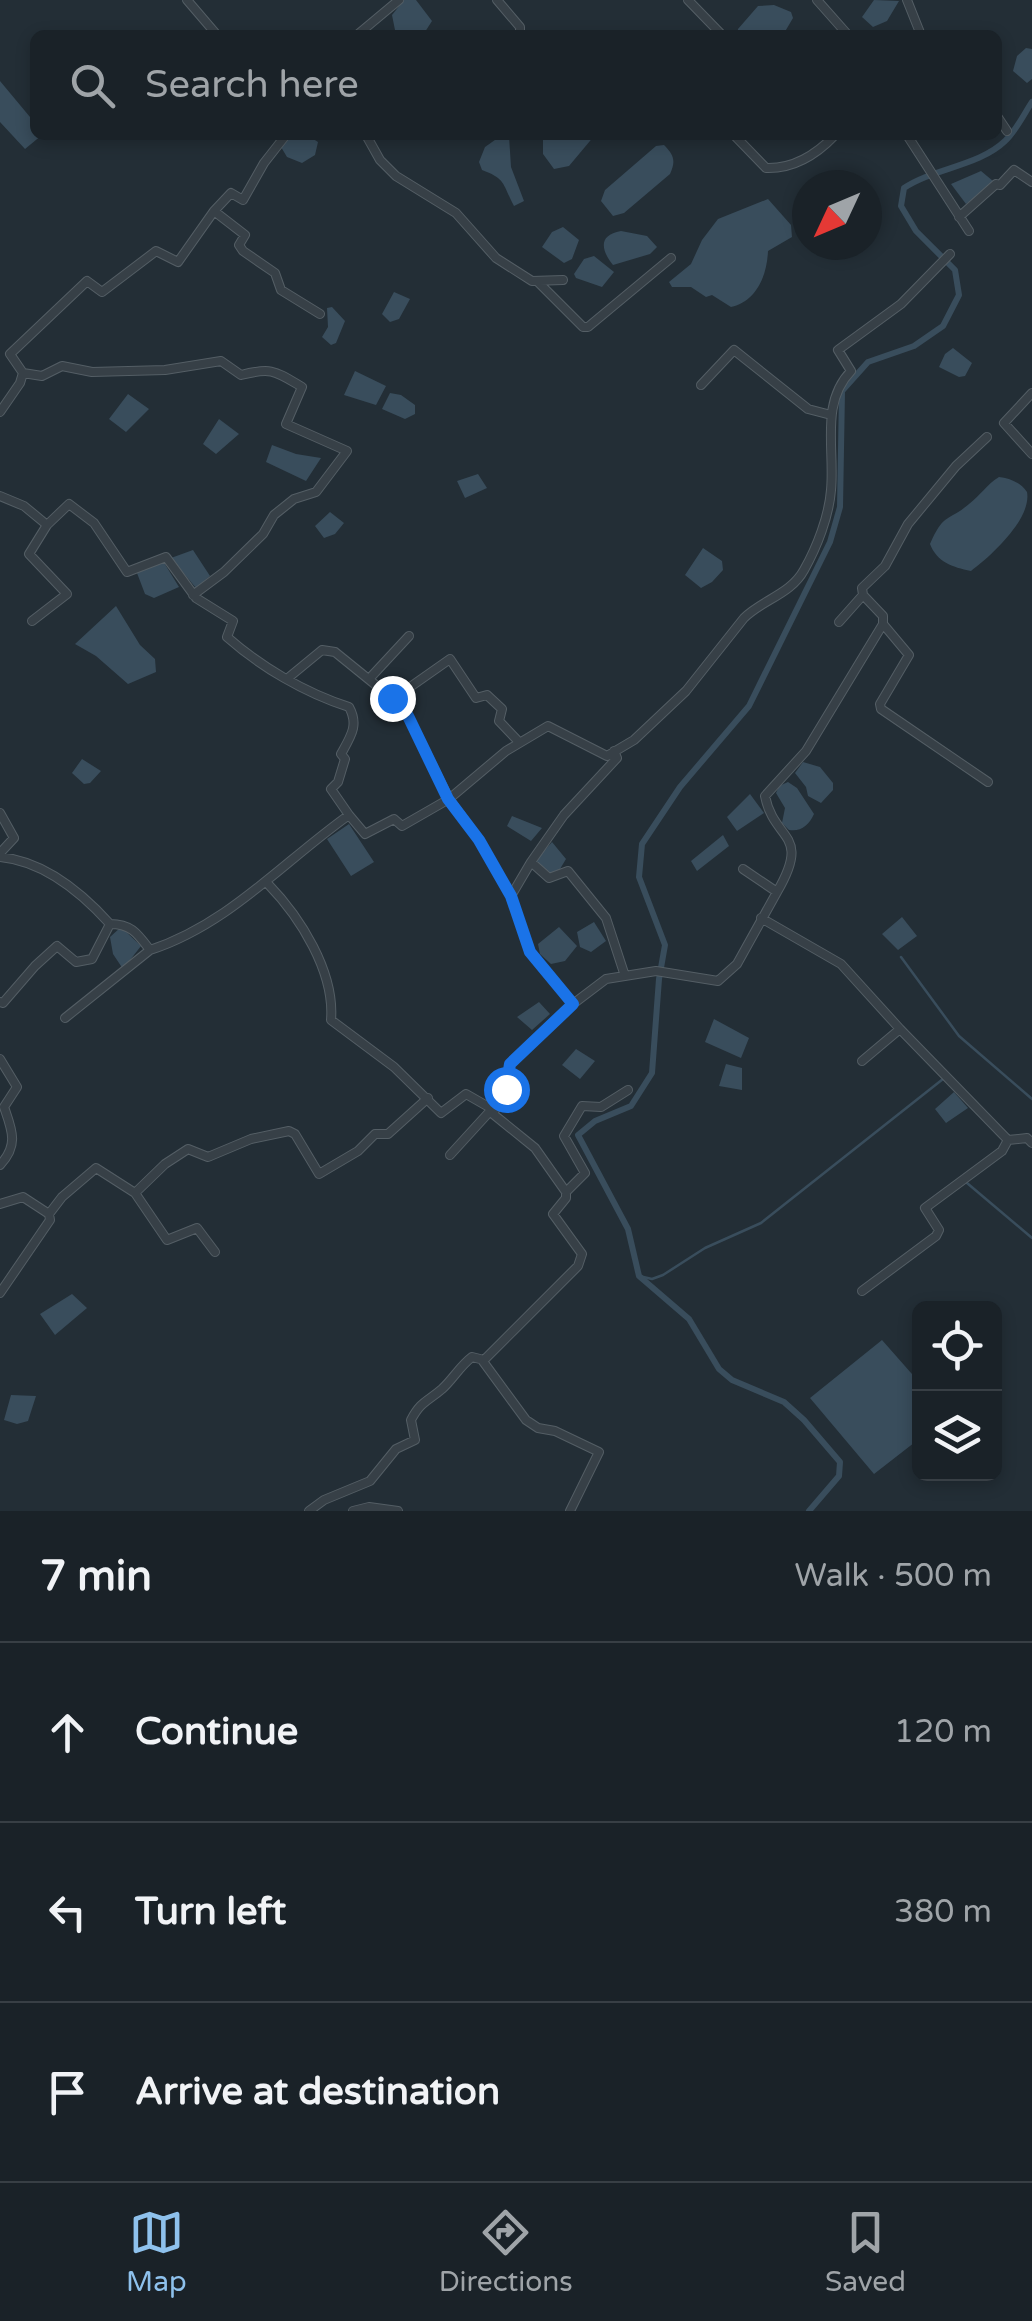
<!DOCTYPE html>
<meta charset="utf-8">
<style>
:root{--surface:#1a2228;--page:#272f34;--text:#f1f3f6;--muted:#9fa4a8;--line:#383f45;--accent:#8ec1ec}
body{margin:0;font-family:"Varela Round",sans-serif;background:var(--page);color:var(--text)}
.controls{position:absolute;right:30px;bottom:30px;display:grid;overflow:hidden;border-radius:15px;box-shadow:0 5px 15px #0003}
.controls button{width:90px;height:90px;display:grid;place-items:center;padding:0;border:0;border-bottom:2px solid var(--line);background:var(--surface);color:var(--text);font:50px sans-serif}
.compass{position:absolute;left:792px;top:170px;width:90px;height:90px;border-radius:50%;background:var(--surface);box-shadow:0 5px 15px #0003;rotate:226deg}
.stop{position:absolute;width:30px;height:30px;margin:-22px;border:8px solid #1a73e8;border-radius:50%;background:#fff}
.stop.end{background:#1a73e8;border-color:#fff;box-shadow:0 2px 10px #0008}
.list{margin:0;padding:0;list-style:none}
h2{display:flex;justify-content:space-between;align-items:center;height:130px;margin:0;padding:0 40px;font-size:42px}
h2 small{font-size:32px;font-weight:400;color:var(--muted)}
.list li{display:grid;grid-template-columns:65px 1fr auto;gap:30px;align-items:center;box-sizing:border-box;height:180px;padding:0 40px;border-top:2px solid var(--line)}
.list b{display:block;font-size:38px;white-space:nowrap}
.list em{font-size:32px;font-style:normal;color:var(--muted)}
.icon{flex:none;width:55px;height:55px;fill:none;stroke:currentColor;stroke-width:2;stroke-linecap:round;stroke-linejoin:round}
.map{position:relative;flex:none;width:1032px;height:1511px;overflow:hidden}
.search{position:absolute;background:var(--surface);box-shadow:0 5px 15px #0003;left:30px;right:30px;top:30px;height:110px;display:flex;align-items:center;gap:25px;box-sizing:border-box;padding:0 35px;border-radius:15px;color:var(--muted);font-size:38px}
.sheet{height:670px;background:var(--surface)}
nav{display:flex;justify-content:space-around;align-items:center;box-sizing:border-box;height:140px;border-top:2px solid var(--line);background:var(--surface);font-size:28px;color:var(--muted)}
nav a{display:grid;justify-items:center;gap:5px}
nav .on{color:var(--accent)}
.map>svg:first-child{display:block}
.water{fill:#394d5c}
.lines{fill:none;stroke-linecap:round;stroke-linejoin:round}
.stream{stroke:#394d5c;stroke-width:2.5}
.canal{stroke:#394d5c;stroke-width:6}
.street-casing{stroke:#545e65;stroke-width:10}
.street{stroke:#374047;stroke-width:8}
.route{stroke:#1a73e8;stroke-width:12}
</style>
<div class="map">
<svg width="1032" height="1511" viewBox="0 0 1032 1511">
<rect width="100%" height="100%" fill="#232e36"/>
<path class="water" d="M 404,0 L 416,0 L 432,21 L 423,35 L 396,35 L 392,15 Z
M 874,0 L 899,1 L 887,21 L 873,27 L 862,17 Z
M 774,5 L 791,12 L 793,18 L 783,35 L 737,35 L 738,29 L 758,6 Z
M 1026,48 L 1032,49 L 1032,79 L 1027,83 L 1013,71 L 1017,56 Z
M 0,81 L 35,123 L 35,135 L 42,135 L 25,149 L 0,122 Z
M 291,135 L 307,135 L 318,142 L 315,155 L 302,163 L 287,157 L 281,147 Z
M 502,135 L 509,136 L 511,167 L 524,201 L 514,206 C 502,183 506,179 482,170 L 479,162 L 485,147 Z
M 543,135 L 595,135 L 569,166 L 554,169 L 543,154 Z
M 664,145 C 674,155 676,161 670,174 L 624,213 L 613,216 L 601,201 L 605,190 L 656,146 Z
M 981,171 L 993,181 L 993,185 L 966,204 L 951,184 Z
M 768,199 L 791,225 L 792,237 L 768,251 C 767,276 756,302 731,307 L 712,295 L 706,297 L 691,287 L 672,287 L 669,282 L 691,264 L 702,240 L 718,219 Z
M 563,227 L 579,240 L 572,259 L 564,263 L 542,247 L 552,232 Z
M 621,231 L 647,236 L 657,247 L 650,254 L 613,265 C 601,250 598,235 621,231 Z
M 594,256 L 614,272 L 602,287 L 576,278 L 574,274 L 584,259 Z
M 394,292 L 410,299 L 399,319 L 390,322 L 382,314 Z
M 332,307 L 345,321 L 336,343 L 331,345 L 322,337 L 328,327 L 327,308 Z
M 953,348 L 972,363 L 965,376 L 959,377 L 939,367 L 945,354 Z
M 355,371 L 386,386 L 376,405 L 344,395 Z
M 390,393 L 401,395 L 415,405 L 415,414 L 405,419 L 382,409 Z
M 128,394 L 149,409 L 126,432 L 109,419 Z
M 219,419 L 239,434 L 216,454 L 203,444 Z
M 272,445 L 296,454 L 321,458 L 306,481 L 266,462 Z
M 478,474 L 487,488 L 465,498 L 457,481 Z
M 999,477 C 1010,478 1021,483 1027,492 C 1032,519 990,557 971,571 C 952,567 937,562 930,544 C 944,512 948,522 969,504 C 981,495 986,485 999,477 Z
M 330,512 L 344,523 L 335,534 L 324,538 L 315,526 Z
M 703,548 L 722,561 L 723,570 L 712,582 L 701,588 L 685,575 Z
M 193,550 L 210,576 L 196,588 L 171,558 Z
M 163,561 L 179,587 L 154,598 L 145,594 L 137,573 Z
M 116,606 L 140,645 L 155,659 L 156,672 L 128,684 L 96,656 L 75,644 Z
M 82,759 L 101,771 L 90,783 L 84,784 L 72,773 Z
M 803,762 L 820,767 L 833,783 L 833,790 L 821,803 L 808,796 L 806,787 L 795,773 Z
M 788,782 L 797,788 L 814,814 C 809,825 801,832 789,830 L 782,823 L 785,808 L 776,793 L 779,786 Z
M 750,794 L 764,813 L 737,831 L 727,817 Z
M 512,816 L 542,828 L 531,841 L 507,826 Z
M 349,824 L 374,862 L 351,876 L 327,839 Z
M 723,835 L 729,846 L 697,871 L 691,861 Z
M 552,842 L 566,859 L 560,869 L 551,874 L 535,861 Z
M 902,917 L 917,936 L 898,950 L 882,934 Z
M 594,922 L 606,941 L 591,952 L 580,947 L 577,932 Z
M 121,927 L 141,946 L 123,969 L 113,954 L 110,937 Z
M 559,927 L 577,946 L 565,961 L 551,964 L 540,954 L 538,944 Z
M 539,1002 L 550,1014 L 532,1030 L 517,1017 Z
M 714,1019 L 749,1038 L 741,1058 L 705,1042 Z
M 576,1049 L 595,1061 L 580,1079 L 562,1065 Z
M 726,1064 L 742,1068 L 742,1090 L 719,1086 Z
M 954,1092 L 968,1108 L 946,1123 L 935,1109 Z
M 72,1294 L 87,1308 L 55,1335 L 40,1314 Z
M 882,1340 L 919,1382 L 919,1439 L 874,1474 L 810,1398 Z
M 11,1395 L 36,1396 L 28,1421 L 17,1424 L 4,1420 Z"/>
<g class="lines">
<path class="stream" d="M 901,957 L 959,1036 L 1032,1099
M 967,1183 L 1032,1238
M 639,1276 L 652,1279 L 663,1275 L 705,1248 L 761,1223 L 943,1079"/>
<path class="canal" d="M 809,1511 L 839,1476 L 840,1462 L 804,1420 L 784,1402 L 732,1380 L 719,1369 L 689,1319 L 639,1276 L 628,1229 L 578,1135 L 595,1121 L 631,1106 L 652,1073 L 659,979 L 665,945 L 639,877 L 642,844 L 680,787 L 749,706 L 830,542 L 840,507 L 842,391 L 868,362 L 914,346 L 943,326 L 959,295 L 955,270 L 916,231 L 901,206 L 904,188 C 934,168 979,166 1005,141 C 1016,131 1024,114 1032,102"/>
<defs>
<path id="street" d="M 187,0 L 217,35
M 497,0 L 520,27 L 520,35
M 688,0 L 722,35
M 817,0 L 848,35
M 907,0 L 921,35
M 357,35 L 399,0
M 997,116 L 1007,131
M 366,135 L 380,160 L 396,176 L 456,213 L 496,258 L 532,281 L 563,280
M 734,135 L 766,168 C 794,169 816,155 835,135
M 907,135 L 969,231
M 214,211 L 245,235 L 239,245 L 243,251 L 275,273 L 281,290 L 320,314
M 959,217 L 996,184 L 1000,185 L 1014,170 L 1032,182
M 538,282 L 583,327 L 588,327 L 671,258
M 701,385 L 734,350 L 808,409 L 831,415
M 1032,393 L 1004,423 L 1032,454
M 0,412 L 20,383 L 23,373
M 0,496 L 24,506 L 47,525 L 69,504 L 94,523 L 127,572 L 166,557 L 196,598 L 233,621 L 227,637 C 261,667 305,693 349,707 C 359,725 351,736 341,754 L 345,759 L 338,782 L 331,789 L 349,815
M 193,595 L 224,572 L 263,534 L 274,515 L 294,499 L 316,492 L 347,451 L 286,424 L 302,387 C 275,371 272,367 241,375 L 221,361 L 165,370 L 92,372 L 62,366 L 42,376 L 23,373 L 10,354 L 87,281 L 102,292 L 156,251 L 178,262 L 214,211 L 231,193 L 243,200 L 264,163 L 286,135
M 32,621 L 67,594 L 29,554 L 47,525
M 839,622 L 863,595
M 883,624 L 909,655 L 880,704 L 881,709 L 988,782
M 288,678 L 322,650 L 335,652 L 393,699 L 450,659 L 476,698 L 487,695 L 502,709 L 499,721 L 519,742
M 369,679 L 409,636
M 393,699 L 408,716 L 449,799 L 479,840 L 511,896 L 531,862 L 549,878 L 568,871 L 606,918 L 625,976
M 0,813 L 14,838 L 0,853
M 0,857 C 43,861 82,893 110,924 C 131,924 137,933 150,950 L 65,1018
M 531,862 L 564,815 L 617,758 L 614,751
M 743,869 L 777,892 C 812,832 774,842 765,796 L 806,751 L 883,624 L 883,616 L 863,595 L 862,588 L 885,566 L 908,524 L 956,466 L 987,437
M 268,884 C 300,917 335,972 331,1020 L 394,1067 L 441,1113 L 466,1094 L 494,1110
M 511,896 L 530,952 L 573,1004
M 761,918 L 841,964 L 900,1029 L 1008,1140 L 1027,1138 L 1032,1143
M 150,950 C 228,925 284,861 349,815 L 365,834 L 394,819 L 402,826 L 449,799 L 506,751 L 548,726 L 607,756 L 634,740 L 686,691 L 744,618 C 762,600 791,594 804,570 C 817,547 829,516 831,490 C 835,449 820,403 851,371 L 838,350 L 901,304 L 950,254
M 0,1002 L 3,1003 L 35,966 L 57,946 L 76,962 L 92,959 L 110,924
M 0,1059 L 17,1087 L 4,1107 C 12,1130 19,1145 0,1165
M 862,1061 L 900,1029
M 628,1090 L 601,1107 L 582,1106 L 564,1136 L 585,1173 L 566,1192 L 535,1148 L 493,1114 L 506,1089 L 510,1064 L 573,1004 L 606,979 L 656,971 L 718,981 L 737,964 L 777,892
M 450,1155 L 492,1109
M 135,1193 L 167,1240 L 197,1228 L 215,1252
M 0,1204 L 23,1197 L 49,1214 L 50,1220 L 0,1293
M 49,1214 L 62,1197 L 96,1168 L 135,1193 L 165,1164 L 188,1149 L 208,1157 L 251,1139 L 289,1131 L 295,1134 L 319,1174 L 358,1151 L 375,1134 L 388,1134 L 428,1098
M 862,1291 L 936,1236 L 939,1230 L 925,1208 L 1002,1151 L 1008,1140
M 482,1360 L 526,1420 L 538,1428 L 555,1431 L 599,1452 L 570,1511
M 309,1511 L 324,1500 L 370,1481 L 396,1449 L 415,1440 L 411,1420 C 421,1401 427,1402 442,1389 C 453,1379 460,1366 472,1357 L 484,1360 L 578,1266 L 582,1254 L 553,1214 L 566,1198 L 566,1192
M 353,1511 L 369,1507 L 398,1511"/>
</defs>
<use href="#street" class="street-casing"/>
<use href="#street" class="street"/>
</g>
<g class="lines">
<path class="route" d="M 392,698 L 408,716 L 448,799 L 479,840 L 511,896 L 530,952 L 573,1004 L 510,1064 L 506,1089"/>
</g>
</svg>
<div class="controls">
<button><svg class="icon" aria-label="locate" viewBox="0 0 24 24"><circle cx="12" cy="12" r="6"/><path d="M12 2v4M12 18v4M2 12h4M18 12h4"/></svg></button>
<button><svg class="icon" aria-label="layers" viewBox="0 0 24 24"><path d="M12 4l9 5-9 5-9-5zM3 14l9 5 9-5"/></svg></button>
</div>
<svg class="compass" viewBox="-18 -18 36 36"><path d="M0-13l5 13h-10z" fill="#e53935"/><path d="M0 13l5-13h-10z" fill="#9fa4a8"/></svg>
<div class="stop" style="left:506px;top:1089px"></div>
<div class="stop end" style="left:392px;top:698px"></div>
<div class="search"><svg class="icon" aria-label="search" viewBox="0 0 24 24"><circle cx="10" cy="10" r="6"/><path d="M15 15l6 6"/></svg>Search here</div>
</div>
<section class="sheet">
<h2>7 min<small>Walk · 500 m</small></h2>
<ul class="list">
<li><svg class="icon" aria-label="ahead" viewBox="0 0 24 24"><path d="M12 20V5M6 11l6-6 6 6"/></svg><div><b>Continue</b></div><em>120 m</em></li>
<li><svg class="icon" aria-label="left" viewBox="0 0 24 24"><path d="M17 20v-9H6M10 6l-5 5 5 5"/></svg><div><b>Turn left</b></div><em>380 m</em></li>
<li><svg class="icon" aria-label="arrive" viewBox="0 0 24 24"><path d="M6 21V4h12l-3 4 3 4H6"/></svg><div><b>Arrive at destination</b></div></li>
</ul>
</section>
<nav>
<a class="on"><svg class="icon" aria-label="map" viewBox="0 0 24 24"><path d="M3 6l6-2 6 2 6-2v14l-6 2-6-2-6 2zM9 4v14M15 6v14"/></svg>Map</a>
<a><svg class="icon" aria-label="directions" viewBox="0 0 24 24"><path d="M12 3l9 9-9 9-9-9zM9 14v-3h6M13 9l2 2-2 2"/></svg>Directions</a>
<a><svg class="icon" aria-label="saved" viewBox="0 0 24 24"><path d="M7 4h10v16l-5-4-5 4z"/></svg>Saved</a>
</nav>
